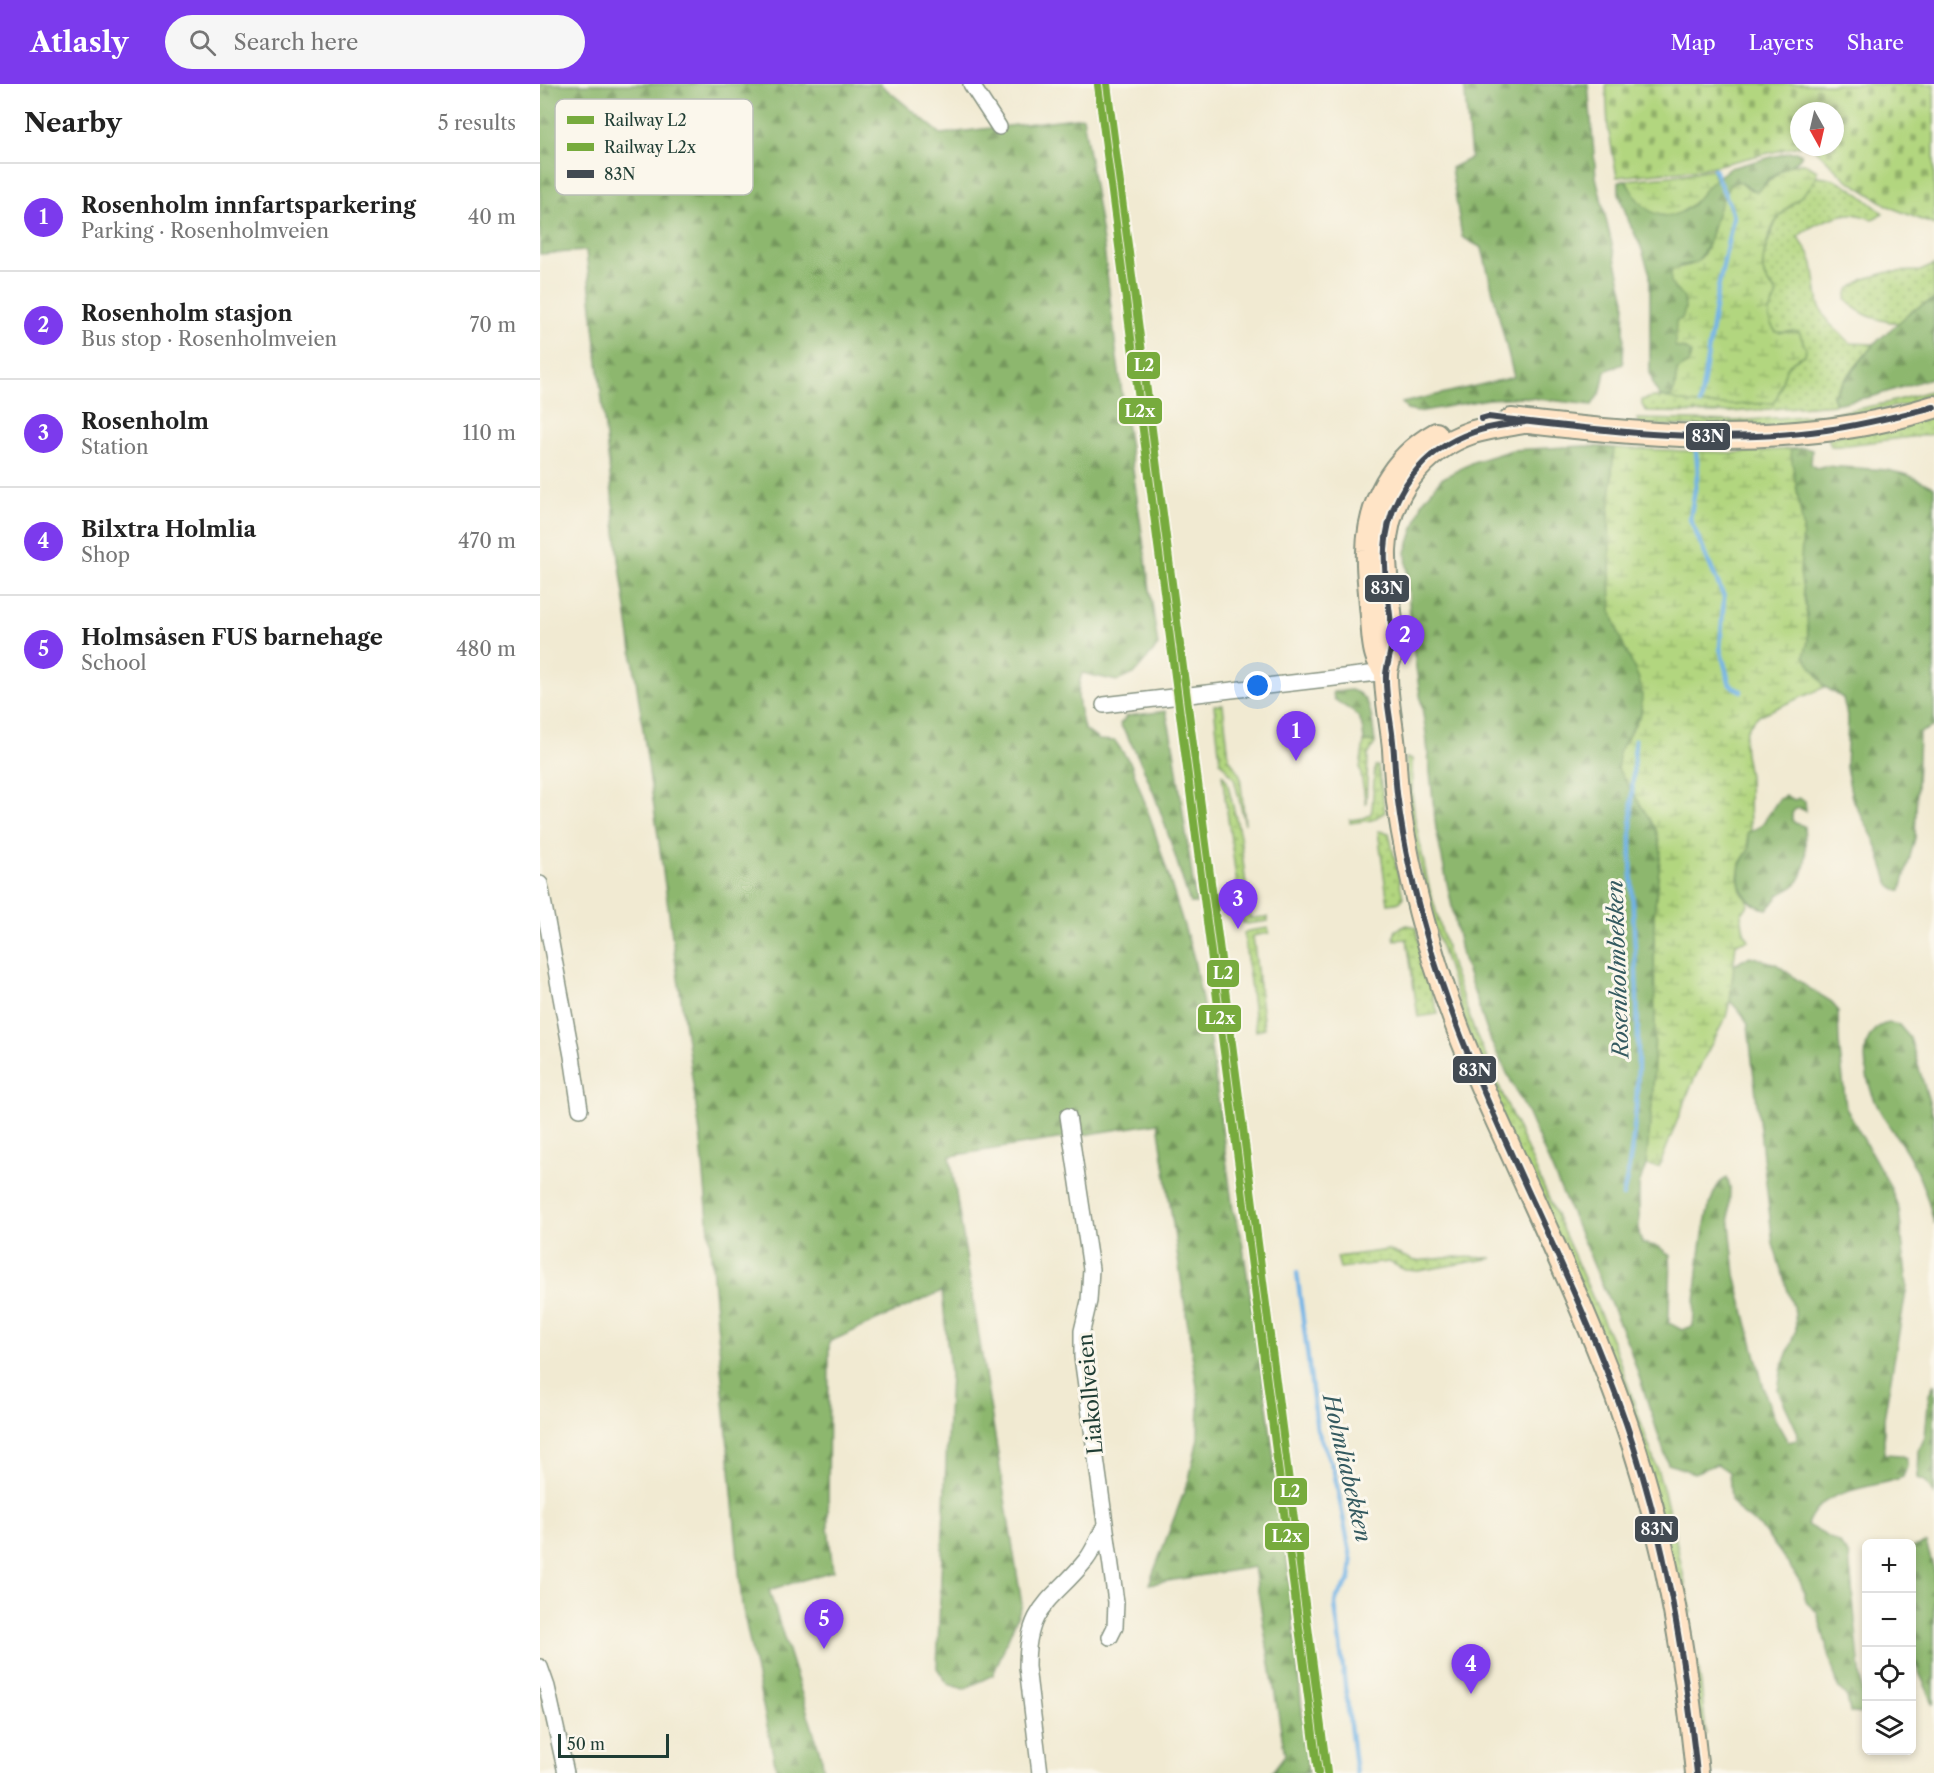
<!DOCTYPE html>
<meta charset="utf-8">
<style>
:root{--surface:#fff;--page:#f6f6f6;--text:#222;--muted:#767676;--line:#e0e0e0;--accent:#7c3aed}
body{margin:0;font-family:"Libre Caslon Text",serif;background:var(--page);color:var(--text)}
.controls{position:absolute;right:18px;bottom:18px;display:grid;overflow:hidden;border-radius:9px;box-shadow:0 3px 9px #0003}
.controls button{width:54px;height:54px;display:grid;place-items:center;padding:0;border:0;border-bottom:2px solid var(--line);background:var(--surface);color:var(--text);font:30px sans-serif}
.compass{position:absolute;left:1250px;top:18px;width:54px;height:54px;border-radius:50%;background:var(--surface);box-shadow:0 3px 9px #0003;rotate:172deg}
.scale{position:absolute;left:18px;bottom:15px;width:111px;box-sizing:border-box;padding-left:6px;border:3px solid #1f3d34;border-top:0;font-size:16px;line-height:21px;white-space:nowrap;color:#1f3d34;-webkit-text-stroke:4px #fbf7ec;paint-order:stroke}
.you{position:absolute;left:718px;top:602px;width:21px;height:21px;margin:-15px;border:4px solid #fff;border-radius:50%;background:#1a73e8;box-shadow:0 0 0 9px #1a73e833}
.badge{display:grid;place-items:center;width:39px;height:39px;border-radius:50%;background:var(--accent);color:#fff;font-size:20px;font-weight:700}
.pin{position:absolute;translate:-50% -50px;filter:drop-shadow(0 2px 3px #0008)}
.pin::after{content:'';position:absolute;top:32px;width:21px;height:18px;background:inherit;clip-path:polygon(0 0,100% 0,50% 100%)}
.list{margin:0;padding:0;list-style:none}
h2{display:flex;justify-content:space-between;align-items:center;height:78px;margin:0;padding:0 24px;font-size:26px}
h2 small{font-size:20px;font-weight:400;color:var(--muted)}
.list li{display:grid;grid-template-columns:39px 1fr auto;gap:18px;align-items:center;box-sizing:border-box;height:108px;padding:0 24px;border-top:2px solid var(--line)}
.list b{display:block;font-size:22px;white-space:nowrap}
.list p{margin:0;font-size:20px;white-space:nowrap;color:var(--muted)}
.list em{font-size:20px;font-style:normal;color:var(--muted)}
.icon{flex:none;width:33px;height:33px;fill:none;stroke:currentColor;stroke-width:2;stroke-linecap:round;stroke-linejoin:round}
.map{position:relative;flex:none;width:1394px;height:1689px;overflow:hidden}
header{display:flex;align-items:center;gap:36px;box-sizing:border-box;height:84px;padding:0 30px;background:var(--accent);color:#fff}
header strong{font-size:28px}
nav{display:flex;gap:33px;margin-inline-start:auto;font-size:21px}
.search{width:420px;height:54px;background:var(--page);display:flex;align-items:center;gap:15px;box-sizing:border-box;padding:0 21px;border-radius:33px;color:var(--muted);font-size:22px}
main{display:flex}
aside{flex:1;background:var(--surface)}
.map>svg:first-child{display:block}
.grass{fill:url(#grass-dots);stroke:#688a5a;stroke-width:1.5}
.forest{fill:url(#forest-firs);stroke:#567a51;stroke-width:1.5}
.wetland{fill:url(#wetland-marsh);stroke:#688a5a;stroke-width:1.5}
.cemetery{fill:url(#cemetery-stones);stroke:#688a5a;stroke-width:1.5}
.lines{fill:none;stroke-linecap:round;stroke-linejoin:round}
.stream{stroke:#71b3e6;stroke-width:4.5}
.street-casing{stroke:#889483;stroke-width:18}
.secondary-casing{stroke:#889483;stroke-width:26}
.street{stroke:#fff;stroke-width:15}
.secondary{stroke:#ffe4c6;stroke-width:22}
.bus-1-casing{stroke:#fbf7ec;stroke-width:10}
.bus-1{stroke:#424a52;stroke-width:6}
.rail-1-casing{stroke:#fbf7ec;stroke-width:12}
.rail-2-casing{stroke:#fbf7ec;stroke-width:12}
.rail-1{stroke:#77ab3d;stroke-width:8}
.rail-2{stroke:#77ab3d;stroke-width:8}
.labels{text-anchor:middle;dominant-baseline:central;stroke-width:6;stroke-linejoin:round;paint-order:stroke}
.street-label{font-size:21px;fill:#1f3d34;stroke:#fbf7ec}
.water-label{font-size:22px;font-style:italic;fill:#345a60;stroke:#fbf7ec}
.key{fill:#fbf7ec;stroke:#b9bfb5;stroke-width:1.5}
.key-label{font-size:16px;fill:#1f3d34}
.line-badge{stroke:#fbf7ec;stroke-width:2}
.badge-label{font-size:16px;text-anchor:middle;font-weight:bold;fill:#fff}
</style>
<header>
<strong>Atlasly</strong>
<div class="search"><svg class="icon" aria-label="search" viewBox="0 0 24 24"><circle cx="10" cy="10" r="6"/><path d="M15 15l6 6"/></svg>Search here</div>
<nav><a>Map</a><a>Layers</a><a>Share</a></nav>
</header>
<main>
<aside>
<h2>Nearby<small>5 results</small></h2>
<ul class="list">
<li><span class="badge">1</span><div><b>Rosenholm innfartsparkering</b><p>Parking · Rosenholmveien</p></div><em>40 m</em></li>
<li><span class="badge">2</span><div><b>Rosenholm stasjon</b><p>Bus stop · Rosenholmveien</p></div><em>70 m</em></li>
<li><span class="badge">3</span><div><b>Rosenholm</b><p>Station</p></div><em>110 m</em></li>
<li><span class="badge">4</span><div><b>Bilxtra Holmlia</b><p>Shop</p></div><em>470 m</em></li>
<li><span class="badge">5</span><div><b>Holmsåsen FUS barnehage</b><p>School</p></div><em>480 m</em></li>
</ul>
</aside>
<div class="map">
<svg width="1394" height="1689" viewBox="0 0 1394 1689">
<defs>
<pattern id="grass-dots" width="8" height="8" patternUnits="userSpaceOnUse" patternTransform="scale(1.5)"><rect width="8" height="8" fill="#b2d67f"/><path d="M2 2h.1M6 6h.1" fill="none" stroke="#90af69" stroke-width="1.8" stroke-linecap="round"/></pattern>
<pattern id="forest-firs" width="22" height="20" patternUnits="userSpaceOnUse" patternTransform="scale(1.5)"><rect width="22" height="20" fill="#8db76e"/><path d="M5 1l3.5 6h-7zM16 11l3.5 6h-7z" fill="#73965b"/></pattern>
<pattern id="wetland-marsh" width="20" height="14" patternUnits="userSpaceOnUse" patternTransform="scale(1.5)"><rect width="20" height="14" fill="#b2d67f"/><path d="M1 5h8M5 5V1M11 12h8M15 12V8" fill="none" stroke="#90af69"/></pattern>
<pattern id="cemetery-stones" width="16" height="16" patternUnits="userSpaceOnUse" patternTransform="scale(1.5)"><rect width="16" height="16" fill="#b2d67f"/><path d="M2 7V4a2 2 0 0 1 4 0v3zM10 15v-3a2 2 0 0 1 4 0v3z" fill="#90af69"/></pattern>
</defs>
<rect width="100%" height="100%" fill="#fbf7ec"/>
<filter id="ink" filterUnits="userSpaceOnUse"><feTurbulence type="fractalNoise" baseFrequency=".0167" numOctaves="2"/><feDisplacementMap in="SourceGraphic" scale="12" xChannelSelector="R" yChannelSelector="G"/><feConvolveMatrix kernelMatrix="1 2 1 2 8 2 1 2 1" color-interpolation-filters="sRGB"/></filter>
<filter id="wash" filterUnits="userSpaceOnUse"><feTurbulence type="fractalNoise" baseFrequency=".008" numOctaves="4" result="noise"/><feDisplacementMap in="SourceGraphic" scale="24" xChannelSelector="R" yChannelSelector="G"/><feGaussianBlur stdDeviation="1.35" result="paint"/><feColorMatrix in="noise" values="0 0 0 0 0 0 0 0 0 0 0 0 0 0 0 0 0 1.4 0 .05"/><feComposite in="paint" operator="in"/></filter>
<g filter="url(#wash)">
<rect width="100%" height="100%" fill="#f1ead2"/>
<path class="grass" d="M 1277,92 C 1304,93 1322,113 1343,129 L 1333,135 C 1326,134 1317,129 1310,130 C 1295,131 1268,142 1258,153 L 1269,169 L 1273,180 L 1279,221 L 1288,238 L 1310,259 L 1334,260 L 1292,311 L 1295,320 L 1178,329 L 1107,328 L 1102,321 L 1102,316 C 1121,308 1142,319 1162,320 C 1186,320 1209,320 1233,319 C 1248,300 1235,282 1265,271 L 1252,247 L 1243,249 L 1235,248 C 1219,224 1238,225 1235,206 C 1215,190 1223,171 1231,150 C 1233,145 1235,138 1239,133 C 1251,118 1267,109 1277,92 Z
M 1394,181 L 1394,215 L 1374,226 L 1359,239 C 1340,237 1318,231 1306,215 L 1308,206 L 1324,195 L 1349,188 L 1380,187 Z
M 1394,306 L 1394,314 L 1382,318 L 1286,335 L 1285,331 L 1347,319 Z
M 1394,330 L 1394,350 L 1299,362 L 1291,362 L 1288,354 Z
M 1277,331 L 1279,339 L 1239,343 L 1099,341 L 1097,335 L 1196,337 Z
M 674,621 L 683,621 L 689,674 L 700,691 L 705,740 L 694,694 L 680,677 Z
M 824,658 L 835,658 L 835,659 L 828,671 L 826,721 L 820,684 Z
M 866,674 L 872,675 L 872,710 L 875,736 L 888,799 L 912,884 L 935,948 L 1075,1264 L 1120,1394 L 1134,1446 L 1151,1528 L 1144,1529 L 1139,1500 L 930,952 L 891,832 L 870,737 Z
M 835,682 L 838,682 L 845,728 L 832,736 L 810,739 L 810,736 L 824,734 L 830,731 L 832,726 Z
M 682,690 L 687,697 L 700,752 L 710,834 L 728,833 L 728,837 L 706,840 L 702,838 Z
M 838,747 L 849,749 L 863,813 C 861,820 854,819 848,820 Z
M 867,841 L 876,843 L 883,879 L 898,930 L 878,933 L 867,855 L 855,856 L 854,852 L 856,846 Z
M 728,844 L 729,849 L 713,852 L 724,944 L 716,947 L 704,850 L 708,847 Z
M 848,1166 L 875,1177 L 916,1173 L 953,1174 L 878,1187 L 865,1186 L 849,1178 L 800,1184 L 797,1173 Z
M 1157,1574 L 1161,1601 L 1166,1650 L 1160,1640 L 1152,1575 Z"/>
<path class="forest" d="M 0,0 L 340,0 L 401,50 L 543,33 L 564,164 L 577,274 L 618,562 L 594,590 L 577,597 L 542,589 C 535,611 539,623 544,645 L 559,656 L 575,657 L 591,680 L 612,739 L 653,871 L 670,956 L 693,1126 L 701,1150 L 728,1329 L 748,1484 L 768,1689 L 731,1689 L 745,1671 L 714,1483 L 609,1500 L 649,1395 L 658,1354 L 659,1317 L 618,1039 L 410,1072 L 482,1521 L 453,1591 L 424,1605 L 408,1600 L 397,1584 L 410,1288 L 402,1207 L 289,1258 L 288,1443 L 293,1487 L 229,1506 L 282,1675 L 284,1689 L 237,1689 L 202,1521 L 161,1057 L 79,475 L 46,167 L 0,170 Z
M 924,0 L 1048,0 L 1056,93 L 1085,216 L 1083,280 L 1065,287 L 1061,307 L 1052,321 L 983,313 L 948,315 L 878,328 L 867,326 L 862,319 L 974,293 L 942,164 L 922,153 L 911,84 L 931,74 Z
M 1251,68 L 1258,68 L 1262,71 C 1254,83 1241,84 1230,94 C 1225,99 1222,104 1216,108 L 1200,98 L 1190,100 L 1179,125 L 1172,145 L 1171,155 L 1157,179 L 1138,182 L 1134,205 L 1144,213 L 1145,225 L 1136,263 L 1146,265 L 1151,269 L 1149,278 L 1137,287 L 1135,305 L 1130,314 L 1121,313 L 1114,303 L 1110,289 L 1110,190 L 1101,163 L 1089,138 L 1079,110 L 1079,97 L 1086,96 L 1089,103 L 1142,128 L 1153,120 L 1168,101 L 1190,84 Z
M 1394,215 L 1394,293 L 1334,312 L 1295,320 L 1292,312 L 1334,260 L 1373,226 Z
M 1045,362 L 1074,364 L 1069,430 L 1071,526 L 1080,553 L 1099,595 L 1102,610 L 1101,630 L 1079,668 L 1102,722 L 1116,745 L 1121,767 L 1114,833 L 1115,943 L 1113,1011 L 1106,1081 L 1099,1101 L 1099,1149 L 1102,1159 L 1119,1163 L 1130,1172 C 1132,1194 1128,1217 1129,1239 L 1142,1246 L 1153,1242 C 1156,1210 1161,1124 1179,1100 C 1181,1097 1184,1096 1187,1094 L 1190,1103 L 1189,1130 L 1195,1191 L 1225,1309 L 1235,1335 L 1248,1358 L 1257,1356 L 1258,1349 L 1238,1306 L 1242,1283 L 1256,1246 L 1255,1229 L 1233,1160 L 1208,941 L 1203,931 L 1190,917 L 1194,881 L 1210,872 L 1236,880 L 1267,903 L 1292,918 L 1298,928 L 1299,958 L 1306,1024 L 1350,1102 L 1359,1126 L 1367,1202 L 1344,1334 L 1344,1370 L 1360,1371 L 1366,1374 L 1367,1383 L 1363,1393 C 1332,1405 1280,1403 1267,1441 L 1299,1459 L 1309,1472 L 1323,1619 L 1323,1626 L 1319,1630 L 1310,1628 L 1307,1613 L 1298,1603 L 1277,1528 L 1267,1519 L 1260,1497 L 1239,1467 L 1222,1445 L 1199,1427 L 1191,1416 L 1189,1388 L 1177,1380 L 1154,1389 L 1128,1380 L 1089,1262 L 987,1028 L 950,956 L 922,872 L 896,745 L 886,650 L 871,550 L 866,468 L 883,417 L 901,395 L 933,378 L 972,366 Z
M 1265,364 L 1272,366 L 1271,380 L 1276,384 L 1284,382 L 1347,386 L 1368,391 L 1394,403 L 1394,642 L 1379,649 L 1375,754 L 1361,806 L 1355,806 L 1349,800 L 1335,757 L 1312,714 L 1306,683 L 1308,636 L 1303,614 L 1285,603 L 1264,572 L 1268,557 L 1267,532 L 1260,489 L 1263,444 L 1250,365 Z
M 811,606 C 833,612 832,638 835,658 L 824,658 C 822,626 816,632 794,615 L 793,608 Z
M 626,627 L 634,666 L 656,819 L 650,819 C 630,758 614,694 580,640 L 587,632 Z
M 1245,712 L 1255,716 L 1258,714 L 1265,717 L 1266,727 L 1259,724 L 1254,726 L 1252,730 L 1252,736 L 1255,739 L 1264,742 C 1265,760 1270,787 1255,801 C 1251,805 1244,807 1239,811 C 1235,816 1233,821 1227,825 C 1206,822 1195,801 1200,781 C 1202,775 1208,770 1209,764 C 1209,759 1208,753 1207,749 L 1221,742 L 1239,715 Z
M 1349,939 L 1359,941 L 1370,954 L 1394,1034 L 1394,1140 C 1390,1119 1379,1089 1368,1070 C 1358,1053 1344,1037 1336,1019 C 1325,995 1314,946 1349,939 Z
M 1394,1300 L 1394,1410 L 1385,1397 L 1378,1394 L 1379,1366 L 1385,1353 L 1389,1311 Z
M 1386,1459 L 1394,1486 L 1394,1621 L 1372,1573 L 1372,1463 Z"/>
<path class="wetland" d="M 1264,79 L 1277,87 C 1277,104 1249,120 1239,133 C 1229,145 1220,177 1224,191 C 1226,200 1234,203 1237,210 C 1231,228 1222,229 1236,248 C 1244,250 1250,246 1259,248 L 1266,265 L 1265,271 C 1235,282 1248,301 1233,319 C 1206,320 1154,325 1130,314 L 1135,305 L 1137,287 L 1149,278 L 1151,269 L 1146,265 L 1136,263 L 1135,261 L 1136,237 L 1142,235 L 1145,225 L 1144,213 C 1133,205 1128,199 1132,186 C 1139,182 1148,183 1155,179 C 1169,171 1173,141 1178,127 C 1181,118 1186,109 1190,100 L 1200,98 L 1208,105 L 1216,108 C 1232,97 1241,79 1264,79 Z
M 1172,85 L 1175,95 C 1166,102 1161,112 1152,120 C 1124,146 1099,125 1086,96 L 1131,92 Z
M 1074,364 L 1195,369 L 1250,365 L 1263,444 L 1260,489 L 1267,532 L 1268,557 L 1264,572 L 1285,603 L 1218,632 C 1212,638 1206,644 1205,652 C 1202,666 1208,680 1209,694 C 1210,712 1208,728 1211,746 L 1207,749 L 1209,765 L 1200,779 L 1198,793 L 1201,808 L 1208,816 L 1208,821 L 1201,831 L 1204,848 L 1209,856 L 1196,859 L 1190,917 L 1186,933 L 1162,978 L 1148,1009 L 1119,1083 L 1106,1081 L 1113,1012 L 1115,943 L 1114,833 L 1121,767 L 1116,745 L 1078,685 L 1079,668 L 1101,630 L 1102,610 L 1099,595 L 1080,553 L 1071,526 L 1069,430 Z"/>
<path class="cemetery" d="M 1066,0 L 1394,0 L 1394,141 L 1352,124 L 1306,95 L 1273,63 L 1295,63 L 1295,27 L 1259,27 L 1259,62 L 1161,85 L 1077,93 L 1068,43 Z"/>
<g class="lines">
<path class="stream" d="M 1160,320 L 1177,210 L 1193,134 C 1191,118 1179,101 1174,85
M 1156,368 L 1158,387 L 1150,435 L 1184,513 L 1180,564 L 1190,601 L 1201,607
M 1083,1112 C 1109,1002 1094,887 1091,775 C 1090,735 1093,695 1095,656
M 757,1189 L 777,1345 L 794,1387 L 812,1479 L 810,1495 L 797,1513 L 795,1520 L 816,1689"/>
</g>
</g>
<g filter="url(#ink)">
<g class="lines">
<defs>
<path id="street" d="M 431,0 L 459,43
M 564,621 L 846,588
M 0,800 L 32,972 L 40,1025
M 528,1032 L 551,1185 L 549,1217 L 542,1247 L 542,1273 L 576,1518 L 575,1543 L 570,1553
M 0,1583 L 7,1603 L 26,1689
M 500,1689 L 487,1583 C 487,1520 512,1518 546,1476 C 554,1466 558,1454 564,1443"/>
<path id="secondary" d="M 971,336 C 1110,353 1258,366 1394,323
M 985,338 C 967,341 950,343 933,348 C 882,365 847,411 845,466 C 844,498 853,530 852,562 C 852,572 846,581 846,591 C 846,616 852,641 854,665 C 855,683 856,700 858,718 C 869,791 888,865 914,934 C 929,976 948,1017 967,1058 C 1008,1150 1053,1243 1086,1339 C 1126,1454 1145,1568 1157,1689
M 846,588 C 843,583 838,577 837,572 C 832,559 833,536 831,522 C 830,504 827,485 828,467 C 829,419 853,374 896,350"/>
</defs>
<use href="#street" class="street-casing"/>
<use href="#secondary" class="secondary-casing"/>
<use href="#street" class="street"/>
<use href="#secondary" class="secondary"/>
<defs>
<path id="bus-1" d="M 941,335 L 948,333 C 1059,346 1175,362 1286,346 C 1323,341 1358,332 1394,323
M 985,338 C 968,341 950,342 934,348 C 882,365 848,412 845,465 C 843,495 851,525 852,555 C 852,567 847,578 846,591 C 845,613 851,636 853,658 C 855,678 855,698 858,717 C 864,764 875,811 888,856 C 937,1023 1029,1174 1086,1339 C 1125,1452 1144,1570 1157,1689"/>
</defs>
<use href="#bus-1" class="bus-1-casing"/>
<use href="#bus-1" class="bus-1"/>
<defs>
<path id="rail-1" d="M 567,0 L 787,1689"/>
<path id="rail-2" d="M 558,1 L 778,1689"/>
</defs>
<use href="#rail-1" class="rail-1-casing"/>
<use href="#rail-2" class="rail-2-casing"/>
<use href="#rail-1" class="rail-1"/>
<use href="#rail-2" class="rail-2"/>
</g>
</g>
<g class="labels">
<g class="street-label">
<text transform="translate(550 1310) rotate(-95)">Liakollveien</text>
</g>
<g class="water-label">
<text transform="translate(1078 885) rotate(-92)">Rosenholmbekken</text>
<text transform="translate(807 1384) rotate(77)">Holmliabekken</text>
</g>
</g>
<rect x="15" y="15" width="198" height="96" rx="9" class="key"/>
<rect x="27" y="32" width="27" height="8" fill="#77ab3d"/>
<rect x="27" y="59" width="27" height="8" fill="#77ab3d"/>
<rect x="27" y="86" width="27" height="8" fill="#424a52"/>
<g class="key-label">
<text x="64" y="42">Railway L2</text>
<text x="64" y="69">Railway L2x</text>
<text x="64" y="96">83N</text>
</g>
<g class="line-badge">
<rect x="586" y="267" width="35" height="29" rx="6" fill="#77ab3d"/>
<rect x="578" y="313" width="45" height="28" rx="6" fill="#77ab3d"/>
<rect x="1145" y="338" width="46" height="29" rx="6" fill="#424a52"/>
<rect x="824" y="490" width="46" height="29" rx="6" fill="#424a52"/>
<rect x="666" y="875" width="34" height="29" rx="6" fill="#77ab3d"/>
<rect x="657" y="920" width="45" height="29" rx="6" fill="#77ab3d"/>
<rect x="912" y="971" width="45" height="29" rx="6" fill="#424a52"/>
<rect x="733" y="1393" width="35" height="29" rx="6" fill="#77ab3d"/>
<rect x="1094" y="1431" width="45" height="28" rx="6" fill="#424a52"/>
<rect x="724" y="1438" width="46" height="29" rx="6" fill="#77ab3d"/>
</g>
<g class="badge-label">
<text x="604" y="287">L2</text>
<text x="600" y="333">L2x</text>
<text x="1168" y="358">83N</text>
<text x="847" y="510">83N</text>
<text x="683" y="895">L2</text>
<text x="680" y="940">L2x</text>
<text x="935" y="992">83N</text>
<text x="750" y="1413">L2</text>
<text x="1117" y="1451">83N</text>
<text x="747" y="1458">L2x</text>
</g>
</svg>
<div class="controls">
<button>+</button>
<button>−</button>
<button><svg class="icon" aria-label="locate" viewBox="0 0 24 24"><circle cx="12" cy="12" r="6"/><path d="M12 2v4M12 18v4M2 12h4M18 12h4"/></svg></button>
<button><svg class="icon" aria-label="layers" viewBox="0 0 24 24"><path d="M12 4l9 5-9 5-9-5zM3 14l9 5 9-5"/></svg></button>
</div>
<svg class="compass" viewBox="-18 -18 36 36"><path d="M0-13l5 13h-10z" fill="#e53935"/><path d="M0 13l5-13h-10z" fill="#767676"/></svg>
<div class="scale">50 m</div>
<div class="you"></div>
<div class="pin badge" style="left:756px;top:677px">1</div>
<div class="pin badge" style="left:865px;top:581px">2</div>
<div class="pin badge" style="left:698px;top:845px">3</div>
<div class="pin badge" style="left:931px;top:1610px">4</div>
<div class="pin badge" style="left:284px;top:1565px">5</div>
</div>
</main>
